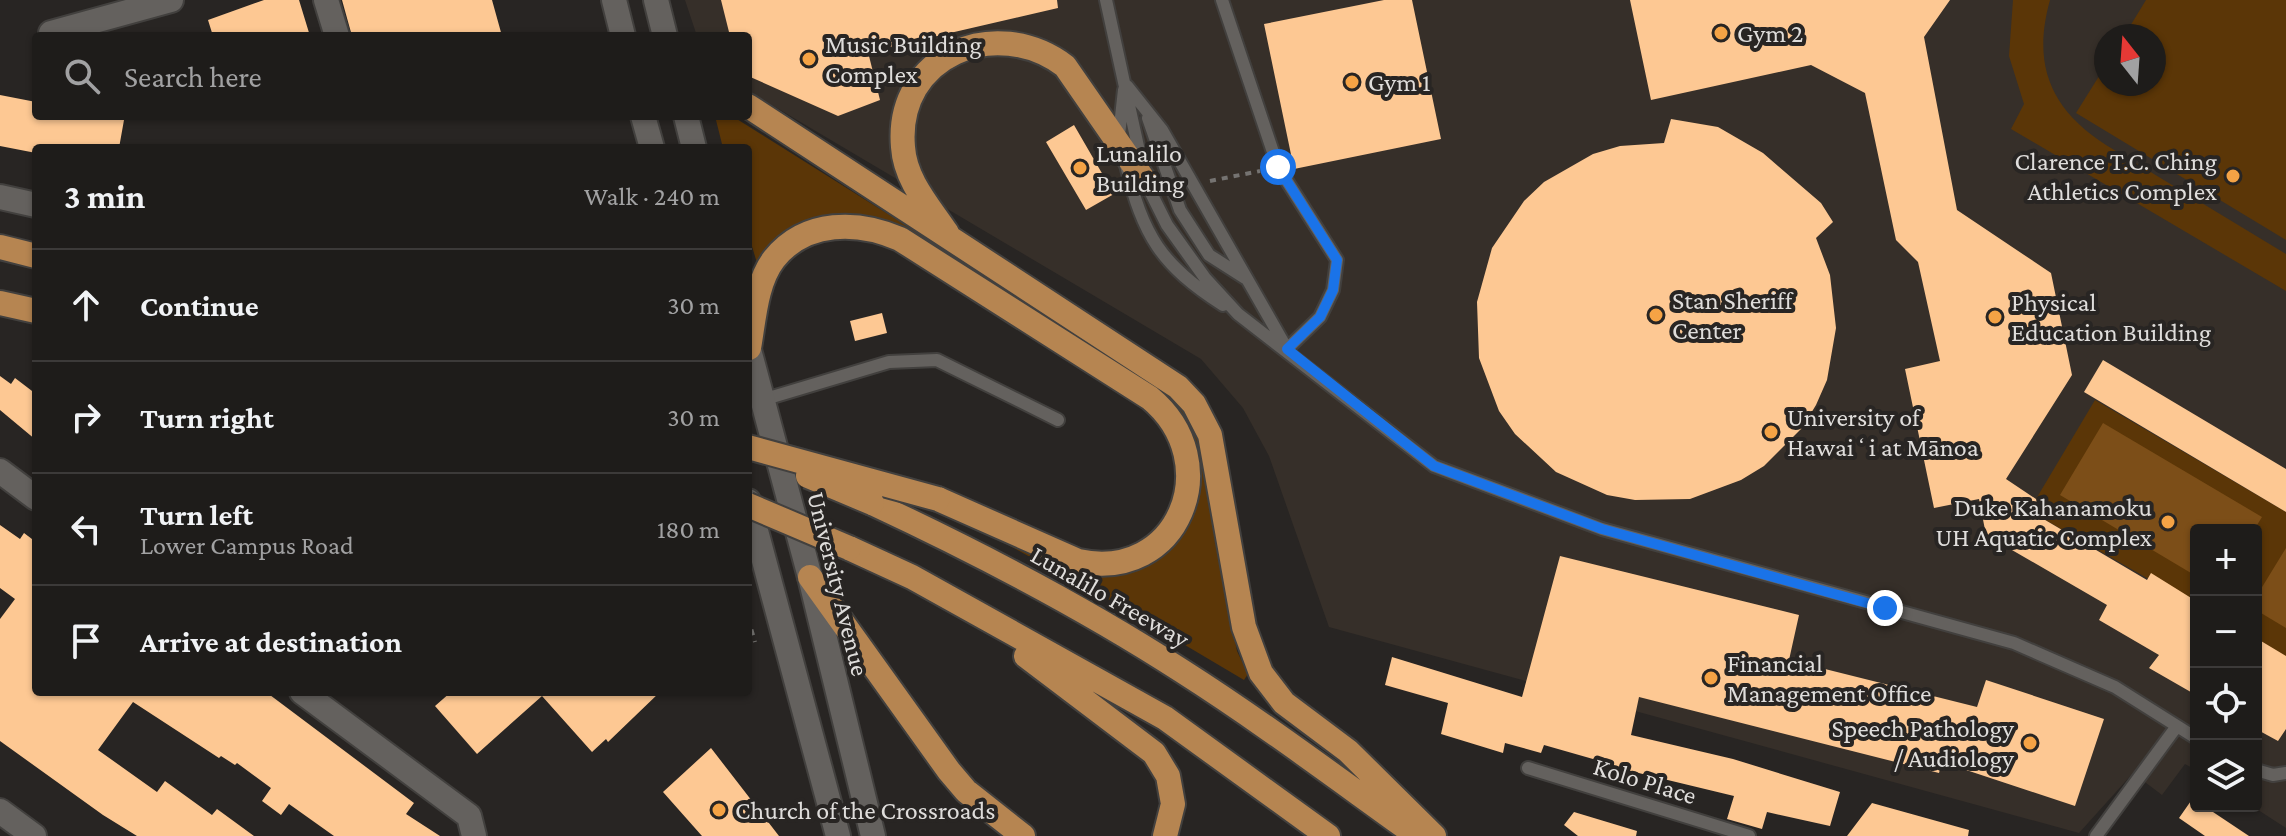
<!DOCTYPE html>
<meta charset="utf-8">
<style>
:root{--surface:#1e1c1a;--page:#262523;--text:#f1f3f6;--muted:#a1a1a2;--line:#3c3a39}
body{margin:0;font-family:"Crimson Pro",serif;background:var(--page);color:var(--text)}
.controls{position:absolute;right:24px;bottom:24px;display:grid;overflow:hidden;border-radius:8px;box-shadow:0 2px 6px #0004}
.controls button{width:72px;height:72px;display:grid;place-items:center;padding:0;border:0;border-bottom:2px solid var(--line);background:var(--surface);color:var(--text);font:40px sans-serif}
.compass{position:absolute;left:2094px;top:24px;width:72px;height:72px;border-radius:50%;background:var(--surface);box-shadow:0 2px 6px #0004;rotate:343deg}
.stop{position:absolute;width:24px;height:24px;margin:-18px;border:6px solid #1a73e8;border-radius:50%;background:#fff}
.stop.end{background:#1a73e8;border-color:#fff;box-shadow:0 2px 8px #0008}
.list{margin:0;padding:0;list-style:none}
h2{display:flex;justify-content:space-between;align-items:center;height:104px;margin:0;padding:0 32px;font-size:34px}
h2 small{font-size:26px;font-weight:400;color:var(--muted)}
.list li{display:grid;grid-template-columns:52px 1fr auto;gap:24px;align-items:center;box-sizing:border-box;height:112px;padding:0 32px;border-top:2px solid var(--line)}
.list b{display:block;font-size:30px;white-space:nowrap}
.list p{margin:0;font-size:26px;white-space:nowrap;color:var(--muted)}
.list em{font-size:26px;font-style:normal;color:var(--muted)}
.icon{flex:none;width:44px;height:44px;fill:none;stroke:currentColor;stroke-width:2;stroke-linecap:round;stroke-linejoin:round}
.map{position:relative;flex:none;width:2286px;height:836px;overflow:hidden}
.search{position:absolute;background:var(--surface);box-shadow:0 2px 6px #0004;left:32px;top:32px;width:720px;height:88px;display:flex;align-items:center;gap:20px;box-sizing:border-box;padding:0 28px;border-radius:8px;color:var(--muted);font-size:30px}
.panel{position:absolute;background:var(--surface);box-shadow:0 2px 6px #0004;left:32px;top:144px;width:720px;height:552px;border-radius:8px}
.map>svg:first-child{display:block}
.built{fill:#362f29;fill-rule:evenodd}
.green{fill:#5b3607}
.water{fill:#7c4e18}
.building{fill:#fdc893}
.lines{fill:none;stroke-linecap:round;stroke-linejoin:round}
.lane-casing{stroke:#42403e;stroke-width:16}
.street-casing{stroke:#42403e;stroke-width:28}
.secondary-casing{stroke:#42403e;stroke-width:28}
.highway-casing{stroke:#42403e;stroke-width:28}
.path{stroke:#757371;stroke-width:4;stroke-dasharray:6 6;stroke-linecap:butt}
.lane{stroke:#64615e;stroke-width:12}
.street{stroke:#64615e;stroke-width:24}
.secondary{stroke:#64615e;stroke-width:24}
.highway{stroke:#b68551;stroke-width:24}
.highway-bridge-casing{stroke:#42403e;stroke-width:28;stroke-linecap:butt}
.highway-bridge{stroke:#b68551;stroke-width:24}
.route{stroke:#1a73e8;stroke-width:10}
.poi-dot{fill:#f5a345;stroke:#282523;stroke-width:3}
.labels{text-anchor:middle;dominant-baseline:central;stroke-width:8;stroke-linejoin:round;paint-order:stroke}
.poi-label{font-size:26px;fill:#dfdddb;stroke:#282523;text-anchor:start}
.street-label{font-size:26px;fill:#dfdddb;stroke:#282523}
</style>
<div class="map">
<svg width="2286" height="836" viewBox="0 0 2286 836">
<rect width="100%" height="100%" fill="#282523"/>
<path class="built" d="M 685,0 L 2286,0 L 2286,828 L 2252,806 L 2256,806 L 2256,530 L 2196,530 L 2196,770 L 2185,764 L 2162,795 L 2133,773 L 2079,833 L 1329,627 L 1269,456 L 1243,408 L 1201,359 L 748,91 L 748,36 L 697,36 ZM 2106,36 L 2154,36 L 2154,84 L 2106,84 Z"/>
<path class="green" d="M 2013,0 L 2050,0 C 2032,64 2050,109 2106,145 L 2286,254 L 2286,291 L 2011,129 L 2024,104 L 2009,56 Z
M 2146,0 L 2286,0 L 2286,240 L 2076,113 L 2106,65 L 2106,84 L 2154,84 L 2154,36 L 2124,36 Z
M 715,116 L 732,116 L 1144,375 L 1176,400 L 1196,433 L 1237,651 L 1248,674 L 1244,680 L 1109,600 L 968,523 L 1084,574 L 1109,574 L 1195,493 C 1200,447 1192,423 1158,391 L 865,217 C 819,213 787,229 757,263 L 748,233 L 748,148 L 723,148 Z
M 2095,400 L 2286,512 L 2286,658 L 2256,641 L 2256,530 L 2196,530 L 2196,606 L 2035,514 L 2039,506 L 2036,499 Z"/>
<path class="water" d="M 2103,423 L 2262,517 L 2254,530 L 2196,530 L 2196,576 L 2060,495 Z
M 2286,548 L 2286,628 L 2256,610 L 2256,597 Z"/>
<path class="building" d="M 264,0 L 299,0 L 310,36 L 213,36 L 208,20 Z
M 342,0 L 492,0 L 502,36 L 352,36 Z
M 721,0 L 1057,0 L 1058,8 L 868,52 L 880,100 L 838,116 L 748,76 L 748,36 L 730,36 Z
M 1384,0 L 1412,0 L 1441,139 L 1294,169 L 1264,24 Z
M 1630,0 L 1950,0 L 1924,37 L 1957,210 L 2051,273 L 2072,375 L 2006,479 L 2036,499 L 2039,506 L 2035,514 L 2147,580 L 2151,573 L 2196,601 L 2196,695 L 2149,668 L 2159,655 L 2099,620 L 2107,605 L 1986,535 L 1979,499 L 1934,508 L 1905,369 L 1940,361 L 1918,262 L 1896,240 L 1865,93 L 1811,65 L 1651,100 Z
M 0,95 L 36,102 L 36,116 L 104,116 L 124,120 L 119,148 L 36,148 L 36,153 L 0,146 Z
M 1671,119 L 1718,127 L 1763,153 L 1821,203 L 1833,222 L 1816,238 L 1830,275 L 1836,328 L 1827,380 L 1816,405 L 1802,428 L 1764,466 L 1741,480 L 1690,499 L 1635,500 L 1607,495 L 1556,472 L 1515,434 L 1499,411 L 1479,358 L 1477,302 L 1492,248 L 1524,201 L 1544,182 L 1593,154 L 1620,146 L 1664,143 Z
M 1074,125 L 1114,194 L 1086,210 L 1046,142 Z
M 882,313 L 887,333 L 855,341 L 850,321 Z
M 2103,360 L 2286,469 L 2286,512 L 2084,392 Z
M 0,376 L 11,384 L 15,378 L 36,394 L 36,440 L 0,410 Z
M 0,525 L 20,539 L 24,533 L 36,542 L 36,692 L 266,692 L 414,803 L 406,814 L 440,836 L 334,836 L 289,804 L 281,815 L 262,801 L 271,788 L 237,763 L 235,765 L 221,756 L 219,758 L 133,702 L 98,750 L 157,792 L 165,781 L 212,815 L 217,809 L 254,836 L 137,836 L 103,815 L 0,741 L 0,619 L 15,599 L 0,588 Z
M 1560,556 L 1799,615 L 1789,660 L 1977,707 L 1986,680 L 2104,719 L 2075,806 L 1942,762 L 1939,773 L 1639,697 L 1631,735 L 1733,759 L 1840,792 L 1830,826 L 1767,812 L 1762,829 L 1727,819 L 1734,796 L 1618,768 L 1617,775 L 1598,770 L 1600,761 L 1544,745 L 1541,753 L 1505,743 L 1503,753 L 1441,734 L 1448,703 L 1385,685 L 1392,657 L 1522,697 Z
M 2256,638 L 2286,656 L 2286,729 L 2278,741 L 2256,729 Z
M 451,692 L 660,692 L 608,742 L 606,739 L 592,752 L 542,696 L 477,754 L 435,706 Z
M 711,748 L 779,836 L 702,836 L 663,792 Z
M 2193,798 L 2196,806 L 2204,806 L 2249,836 L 2205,836 L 2179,818 Z
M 1872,803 L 1969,830 L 1968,836 L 1847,836 Z
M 1574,812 L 1637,831 L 1636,836 L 1578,836 L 1564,825 Z"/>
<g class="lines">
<defs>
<path id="lane" d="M 1106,0 L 1146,183 L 1167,225 L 1205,278 L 1238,314 L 1434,466 L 1602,529 L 2014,643 L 2115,687 L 2196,738
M 1127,86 L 1162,130 L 1287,349 L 1320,317 L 1333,290 L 1337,260 L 1278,167 L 1222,0
M 1148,118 L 1180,210 L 1209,255 L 1245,278
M 1119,135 L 1124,90
M 1126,165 C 1143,236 1161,265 1223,305
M 762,400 L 889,362 L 937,360 L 1058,420
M 1528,768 L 1749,836
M 2256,770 L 2273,775 L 2286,773
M 2096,836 L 2177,726"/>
<path id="street" d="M 326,0 L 337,36
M 51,33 L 171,0
M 0,197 L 36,205
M 0,471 L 36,498
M 302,692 L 469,816 L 474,836
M 0,811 L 34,836"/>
<path id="secondary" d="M 614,0 L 623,36
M 656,0 L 665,36
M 643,116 L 652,148
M 686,116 L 694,148
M 748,346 L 810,577 L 873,836
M 748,501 L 838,836"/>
<path id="highway" d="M 748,106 L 1178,387 L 1194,404 L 1210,435 L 1244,627 L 1261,673 L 1284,703 L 1348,751 L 1434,836
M 947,233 C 929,206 905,180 903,147 C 895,55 996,14 1065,66 L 1146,183
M 0,247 L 36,256
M 0,303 L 36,311
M 749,348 C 754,320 756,282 774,259 C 806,219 859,221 900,239 L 1150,398 C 1227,462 1179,583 1078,561 L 938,499
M 872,503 C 979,553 1083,607 1182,671 C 1262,722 1339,780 1416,835
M 849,548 L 912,577 L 1165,718 L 1328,836
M 810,577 L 949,771 L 966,791 L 1023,836
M 1026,656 L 1154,753 L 1168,776 L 1173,804 L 1165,836"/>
</defs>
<use href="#lane" class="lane-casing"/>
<use href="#street" class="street-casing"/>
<use href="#secondary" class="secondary-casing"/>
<use href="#highway" class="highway-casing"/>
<path class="path" d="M 1210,181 L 1260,171
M 748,618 L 755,642"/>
<use href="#lane" class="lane"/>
<use href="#street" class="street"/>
<use href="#secondary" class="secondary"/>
<use href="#highway" class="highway"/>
<defs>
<path id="highway-bridge" d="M 748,447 L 938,499
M 808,476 L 872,503
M 748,505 L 849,548"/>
</defs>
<use href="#highway-bridge" class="highway-bridge-casing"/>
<use href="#highway-bridge" class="highway-bridge"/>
</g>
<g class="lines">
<path class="route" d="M 1278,167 L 1337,260 L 1333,290 L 1320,317 L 1287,349 L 1434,466 L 1602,529 L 1885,608"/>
</g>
<g class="poi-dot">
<circle cx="1721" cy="33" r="8"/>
<circle cx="809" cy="59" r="8"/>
<circle cx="1352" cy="82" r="8"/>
<circle cx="1080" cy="168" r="8"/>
<circle cx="2233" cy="176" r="8"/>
<circle cx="1656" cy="315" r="8"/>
<circle cx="1995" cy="317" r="8"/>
<circle cx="1771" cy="432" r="8"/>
<circle cx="2168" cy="522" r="8"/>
<circle cx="1711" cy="678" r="8"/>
<circle cx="2030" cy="743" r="8"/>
<circle cx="719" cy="810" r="8"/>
</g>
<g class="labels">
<g class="poi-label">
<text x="1737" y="33">Gym 2</text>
<text x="825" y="44">Music Building<tspan x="825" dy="30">Complex</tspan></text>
<text x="1368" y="82">Gym 1</text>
<text x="1096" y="153">Lunalilo<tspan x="1096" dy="30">Building</tspan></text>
<text x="2217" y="161" text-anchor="end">Clarence T.C. Ching<tspan x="2217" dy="30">Athletics Complex</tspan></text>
<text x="1672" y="300">Stan Sheriff<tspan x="1672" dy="30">Center</tspan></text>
<text x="2011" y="302">Physical<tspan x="2011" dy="30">Education Building</tspan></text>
<text x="1787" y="417">University of<tspan x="1787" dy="30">Hawaiʻi at Mānoa</tspan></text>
<text x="2152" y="507" text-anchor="end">Duke Kahanamoku<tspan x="2152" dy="30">UH Aquatic Complex</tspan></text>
<text x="1727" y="663">Financial<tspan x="1727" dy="30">Management Office</tspan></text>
<text x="2014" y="728" text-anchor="end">Speech Pathology<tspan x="2014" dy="30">/ Audiology</tspan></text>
<text x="735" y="810">Church of the Crossroads</text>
</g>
<g class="street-label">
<text transform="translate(838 584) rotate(76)">University Avenue</text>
<text transform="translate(1110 597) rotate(30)">Lunalilo Freeway</text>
<text transform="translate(1645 781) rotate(17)">Kolo Place</text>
</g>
</g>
</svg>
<div class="controls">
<button>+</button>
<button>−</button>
<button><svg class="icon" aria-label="locate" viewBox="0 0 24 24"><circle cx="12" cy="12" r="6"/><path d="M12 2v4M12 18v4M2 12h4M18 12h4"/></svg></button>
<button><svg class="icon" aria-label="layers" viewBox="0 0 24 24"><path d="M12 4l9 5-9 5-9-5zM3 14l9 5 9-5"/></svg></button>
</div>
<svg class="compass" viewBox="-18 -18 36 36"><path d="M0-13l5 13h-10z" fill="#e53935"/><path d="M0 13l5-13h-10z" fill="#a1a1a2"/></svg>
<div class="stop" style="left:1278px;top:167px"></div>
<div class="stop end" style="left:1885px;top:608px"></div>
<div class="search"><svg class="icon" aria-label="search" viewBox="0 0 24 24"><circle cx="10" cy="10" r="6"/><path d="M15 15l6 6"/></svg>Search here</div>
<section class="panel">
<h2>3 min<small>Walk · 240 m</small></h2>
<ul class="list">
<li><svg class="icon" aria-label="ahead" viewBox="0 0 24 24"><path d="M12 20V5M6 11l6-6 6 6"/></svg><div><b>Continue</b></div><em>30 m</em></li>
<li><svg class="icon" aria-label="right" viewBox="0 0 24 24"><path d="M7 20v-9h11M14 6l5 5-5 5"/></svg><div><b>Turn right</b></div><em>30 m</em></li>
<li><svg class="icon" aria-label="left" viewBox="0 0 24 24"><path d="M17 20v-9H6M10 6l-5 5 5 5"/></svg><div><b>Turn left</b><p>Lower Campus Road</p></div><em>180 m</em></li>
<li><svg class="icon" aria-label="arrive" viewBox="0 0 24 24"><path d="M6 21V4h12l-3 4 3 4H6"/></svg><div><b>Arrive at destination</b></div></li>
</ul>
</section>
</div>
